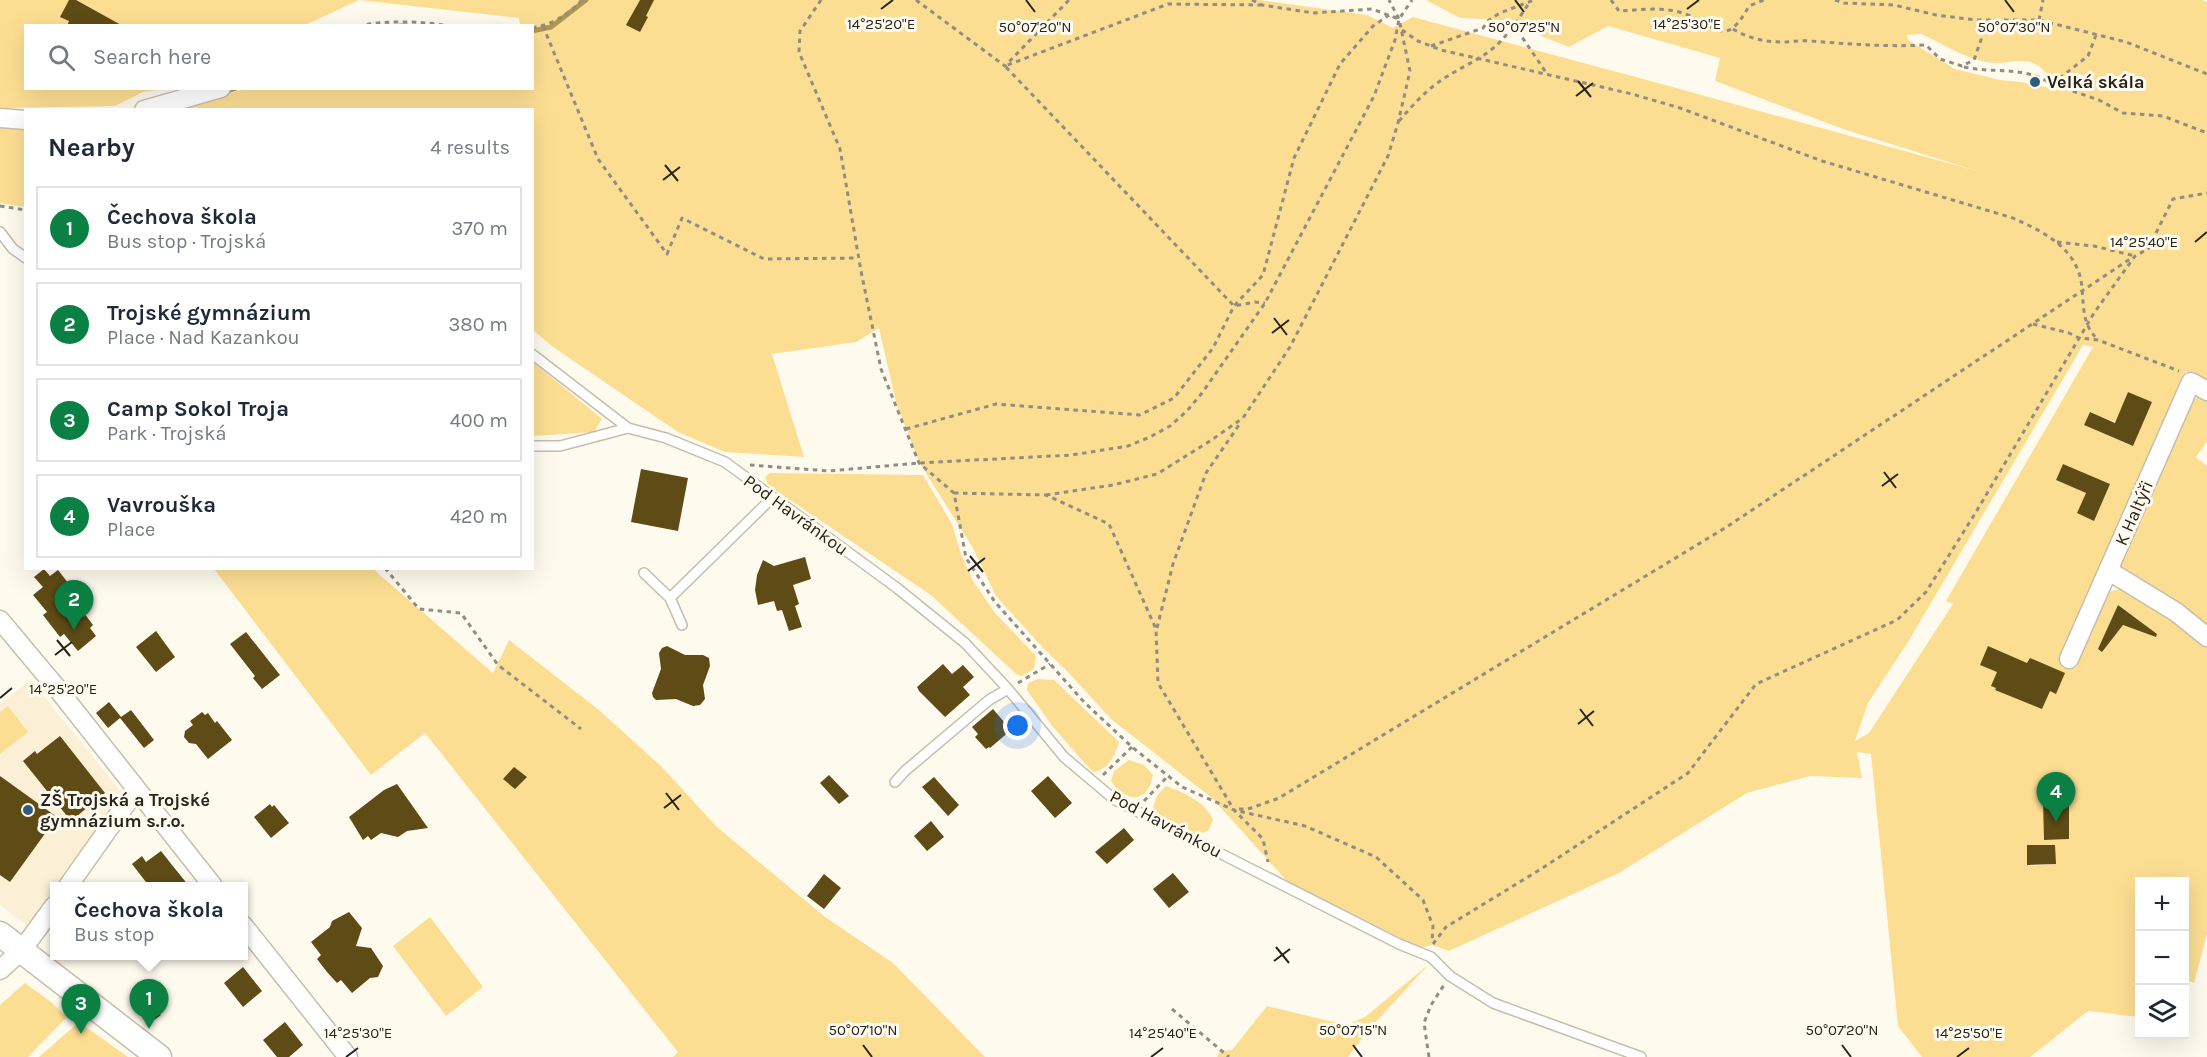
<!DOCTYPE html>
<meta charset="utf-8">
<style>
:root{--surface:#fff;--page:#f2f2f3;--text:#1f2937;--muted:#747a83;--line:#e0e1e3;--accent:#0b8043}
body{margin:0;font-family:Karla,sans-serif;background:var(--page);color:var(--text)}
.controls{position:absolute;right:18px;bottom:18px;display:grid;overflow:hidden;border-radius:0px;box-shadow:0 6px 24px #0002}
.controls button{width:54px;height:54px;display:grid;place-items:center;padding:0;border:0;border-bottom:2px solid var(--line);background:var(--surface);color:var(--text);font:30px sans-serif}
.you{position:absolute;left:1018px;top:726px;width:21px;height:21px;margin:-15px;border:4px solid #fff;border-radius:50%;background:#1a73e8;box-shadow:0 0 0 9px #1a73e833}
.badge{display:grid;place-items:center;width:39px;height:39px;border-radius:50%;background:var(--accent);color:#fff;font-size:20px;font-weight:700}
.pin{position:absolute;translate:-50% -50px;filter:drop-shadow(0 2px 3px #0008)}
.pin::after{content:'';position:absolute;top:32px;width:21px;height:18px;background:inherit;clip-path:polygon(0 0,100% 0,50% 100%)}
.popup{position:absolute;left:50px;top:882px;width:198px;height:78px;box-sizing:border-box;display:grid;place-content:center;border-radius:0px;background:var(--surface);filter:drop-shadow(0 2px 4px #0005);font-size:20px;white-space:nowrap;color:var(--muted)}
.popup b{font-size:22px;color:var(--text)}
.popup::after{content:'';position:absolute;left:50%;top:100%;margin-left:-12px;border:12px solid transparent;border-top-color:var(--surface)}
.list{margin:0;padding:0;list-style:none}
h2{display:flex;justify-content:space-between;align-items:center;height:78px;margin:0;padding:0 24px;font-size:26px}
h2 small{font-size:20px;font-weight:400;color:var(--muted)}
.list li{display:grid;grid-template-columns:39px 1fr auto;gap:18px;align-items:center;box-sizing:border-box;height:84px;margin:0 12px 12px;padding:0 12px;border:2px solid var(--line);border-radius:0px}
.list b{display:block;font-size:22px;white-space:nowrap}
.list p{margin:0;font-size:20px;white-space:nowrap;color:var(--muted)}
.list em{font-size:20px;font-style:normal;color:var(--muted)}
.icon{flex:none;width:33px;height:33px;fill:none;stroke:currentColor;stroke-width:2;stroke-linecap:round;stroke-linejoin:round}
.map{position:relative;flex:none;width:2207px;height:1057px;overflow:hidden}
.search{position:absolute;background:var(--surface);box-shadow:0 6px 24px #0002;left:24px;top:24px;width:510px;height:66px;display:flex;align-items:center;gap:15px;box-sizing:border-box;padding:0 21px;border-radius:0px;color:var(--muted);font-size:22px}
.panel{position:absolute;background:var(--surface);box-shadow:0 6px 24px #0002;left:24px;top:108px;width:510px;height:462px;border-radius:0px}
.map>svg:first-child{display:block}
.built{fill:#fbf0d5}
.green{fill:#fcde93;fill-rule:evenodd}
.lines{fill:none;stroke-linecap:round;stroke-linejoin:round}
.stream{stroke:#b19651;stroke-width:5}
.building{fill:#5e4b16}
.service-casing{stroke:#c6beab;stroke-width:12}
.minor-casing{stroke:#c6beab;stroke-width:21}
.tertiary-casing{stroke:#c6beab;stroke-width:27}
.path{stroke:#918d84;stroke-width:3;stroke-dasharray:4.5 4.5;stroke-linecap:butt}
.service{stroke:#fff;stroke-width:9}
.minor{stroke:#fff;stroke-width:18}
.tertiary{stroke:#fff;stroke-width:24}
.ticks{fill:none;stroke:#28251e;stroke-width:2}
.poi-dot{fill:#2e5e7c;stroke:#fffaee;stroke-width:2}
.labels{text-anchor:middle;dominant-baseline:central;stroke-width:6;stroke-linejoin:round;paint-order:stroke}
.poi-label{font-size:18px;font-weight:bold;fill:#28251e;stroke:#fffaee;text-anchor:start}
.street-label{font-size:18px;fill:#28251e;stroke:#fffaee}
.ticks-label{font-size:15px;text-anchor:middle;fill:#28251e;stroke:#fffaee;stroke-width:6;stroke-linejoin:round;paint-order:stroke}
</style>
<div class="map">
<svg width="2207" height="1057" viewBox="0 0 2207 1057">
<rect width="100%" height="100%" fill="#fffaee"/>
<path class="built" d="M 31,680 L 121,792 L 57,886 L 54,886 L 54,890 L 29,927 L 0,905 L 0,704 Z"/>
<path class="green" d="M 0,0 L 1260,0 L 1367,15 L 1393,28 L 1413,17 L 1658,83 L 1977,171 L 1843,129 L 1715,81 L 1720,58 L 1608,26 L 1569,47 L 1501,20 L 1460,18 L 1426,0 L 2202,0 L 2207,2 L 2207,381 L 2186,371 L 2059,660 L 2076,668 L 2105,598 L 2109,592 L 2119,589 L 2158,610 L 2207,647 L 2207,934 L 2194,983 L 2185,980 L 2184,882 L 2140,882 L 2139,1017 L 2088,1011 L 2030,1057 L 1922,1057 L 1898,1026 L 1871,754 L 1857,752 L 1862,778 L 1810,776 L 1747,793 L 1619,873 L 1449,951 L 1432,945 L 1420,948 L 1287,881 L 1212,798 L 1111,719 L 1068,672 L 1044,649 L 996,596 L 973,548 L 919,462 L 896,402 L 879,328 L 856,342 L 772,354 L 804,457 L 725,452 L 678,432 L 553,347 L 533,330 L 532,110 L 169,109 L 246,89 L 532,88 L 532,26 L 520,25 L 519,18 L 359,0 L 305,25 L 26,26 L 26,88 L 163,89 L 143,92 L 115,106 L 5,108 L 0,107 ZM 1921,34 C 1941,43 1961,56 1982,61 C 2009,69 2029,47 2051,79 L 2064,80 L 2078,73 L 2089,79 L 2088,89 L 2081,91 L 2054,89 L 2021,82 L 2000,80 L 1955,69 L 1908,40 L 1907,35 ZM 2083,345 L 2093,347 L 1946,601 L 1953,604 L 1869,733 L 1855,741 L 1868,703 L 1908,642 ZM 2128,392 L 2152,402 L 2132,446 L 2084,425 L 2090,412 L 2117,423 ZM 2063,464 L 2110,484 L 2077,513 L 2086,493 L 2056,480 ZM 2118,605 L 2145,625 L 2135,629 L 2123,625 L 2117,632 L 2108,629 L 2104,637 ZM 2069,800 L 2069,839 L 2045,840 ZM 2055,845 L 2055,864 L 2028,866 L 2027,845 Z
M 0,128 L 25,130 L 25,207 L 0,203 Z
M 533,362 L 602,419 L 594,432 L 533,436 Z
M 2203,396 L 2207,397 L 2207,442 L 2196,457 L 2207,466 L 2207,627 L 2122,570 L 2120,560 L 2191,400 Z
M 770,473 L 923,475 L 952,524 L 961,554 L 973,581 L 995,613 L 1036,656 L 1034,669 L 1022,676 L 1016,674 L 931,595 L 775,490 L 767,483 L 765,477 Z
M 214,569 L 373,569 L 493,673 L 509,640 L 599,710 L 662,767 L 717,827 L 825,917 L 893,963 L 985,1057 L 673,1057 L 678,1052 L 425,733 L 371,775 Z
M 1038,679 L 1054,680 L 1119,742 C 1115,756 1109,769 1094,772 L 1090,769 L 1053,727 L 1027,690 L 1028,683 Z
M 8,706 L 28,732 L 0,754 L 0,712 Z
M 1129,760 L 1144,765 L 1153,775 C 1148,804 1126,803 1111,781 L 1114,771 Z
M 1166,786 C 1184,793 1205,801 1213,820 L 1208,831 C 1207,831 1201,834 1199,834 C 1188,834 1159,818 1153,809 C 1155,799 1158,793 1166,786 Z
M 430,917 L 483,987 L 446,1016 L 393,946 Z
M 1428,965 L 1367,1032 L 1348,1057 L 1217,1057 L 1220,1051 L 1232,1050 L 1267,1006 L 1346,1025 L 1365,1017 Z
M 25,983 L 51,1002 L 67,1017 L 28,1057 L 0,1057 L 0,1005 Z
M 79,1022 L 128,1057 L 39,1057 Z"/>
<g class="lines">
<path class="stream" d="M 400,26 L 407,26
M 532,31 L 551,27 L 586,0
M 223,92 L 236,88"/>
</g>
<path class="building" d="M 69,0 L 76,0 L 123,26 L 67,26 L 69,21 L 60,17 Z
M 640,0 L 654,0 L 646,16 L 648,17 L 640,32 L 626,25 Z
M 2128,392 L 2152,402 L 2133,446 L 2084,425 L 2090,412 L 2115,423 Z
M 2063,464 L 2110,484 L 2094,521 L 2077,513 L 2086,493 L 2056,480 Z
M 641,469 L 688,478 L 678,531 L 631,522 Z
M 805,557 L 811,579 L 793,585 L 799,604 L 795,606 L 802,627 L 789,631 L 782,610 L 777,611 L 774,601 L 758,605 L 755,590 L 757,575 L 763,560 L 774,566 Z
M 44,569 L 50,576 L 58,570 L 83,602 L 78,605 L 93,625 L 90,628 L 96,636 L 78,651 L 64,634 L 60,637 L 43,615 L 47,612 L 33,595 L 43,587 L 34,577 Z
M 2118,605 L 2157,634 L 2156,637 L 2123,625 L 2102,652 L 2098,649 Z
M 156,631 L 175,657 L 156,672 L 136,647 Z
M 246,632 L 280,675 L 262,689 L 253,678 L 255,676 L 230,644 Z
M 667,646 L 685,655 L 703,655 L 709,658 L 710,666 L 703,685 L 705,699 L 700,705 L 693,706 L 676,699 L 656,700 L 653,697 L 652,693 L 661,669 L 659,653 L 662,648 Z
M 1988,646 L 2027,663 L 2030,658 L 2065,673 L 2056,694 L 2050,691 L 2042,709 L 1995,690 L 1996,688 L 1991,686 L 1997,672 L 1980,665 Z
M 943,664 L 952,674 L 963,665 L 974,677 L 963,687 L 970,695 L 945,717 L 919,691 L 917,687 Z
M 109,702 L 121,717 L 131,710 L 154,740 L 144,748 L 120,718 L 108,728 L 96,713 Z
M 993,709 L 1011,730 L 990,748 L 989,747 L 986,749 L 975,737 L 978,734 L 972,727 Z
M 202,712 L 205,715 L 208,713 L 215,723 L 217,721 L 232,740 L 208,759 L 196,744 L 189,743 L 184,737 L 185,731 L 193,725 L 190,721 Z
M 60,736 L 105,793 L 71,821 L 23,761 L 35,751 L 37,754 Z
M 514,767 L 527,777 L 515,789 L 503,779 Z
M 829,775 L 849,796 L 839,804 L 820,783 Z
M 0,776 L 57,817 L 10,882 L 0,875 Z
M 1048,776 L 1072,803 L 1055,818 L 1031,791 Z
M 934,777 L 959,805 L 948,816 L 922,787 Z
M 397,784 L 428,828 L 407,831 L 398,837 L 381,833 L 371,840 L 368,836 L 363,840 L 349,817 L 384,790 Z
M 2043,800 L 2069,800 L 2069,839 L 2044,840 Z
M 270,804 L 272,807 L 274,805 L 289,823 L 271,838 L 254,817 Z
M 931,821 L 944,837 L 927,851 L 914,836 Z
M 1124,828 L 1134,840 L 1107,864 L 1095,852 Z
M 2027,845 L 2055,845 L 2056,864 L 2027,865 Z
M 161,851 L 172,865 L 189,886 L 149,886 L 132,864 L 142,856 L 146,862 Z
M 1173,873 L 1189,892 L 1169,908 L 1153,889 Z
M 824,874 L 841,888 L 824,909 L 807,896 Z
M 349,912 L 362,928 L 356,946 L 371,948 L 383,966 L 378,977 L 370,978 L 352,993 L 341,980 L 337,983 L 327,972 L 317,959 L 321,955 L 311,942 L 330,927 L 332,921 Z
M 243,967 L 262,991 L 243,1007 L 224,983 Z
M 146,1001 L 161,1015 L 150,1023 L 136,1011 Z
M 285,1022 L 303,1045 L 289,1057 L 277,1057 L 263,1040 Z"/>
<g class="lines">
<defs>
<path id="service" d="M 0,232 L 13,249 L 26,258
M 532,354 L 628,428 L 666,438 L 725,462 L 897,588 L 965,643 L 1008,689 L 1064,757 L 1115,800 L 1399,944 L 1431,957 L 1450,976 L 1493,1003 L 1641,1057
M 532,446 L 560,446 L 628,428
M 644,573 L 670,598 L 682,625
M 670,598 L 772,498
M 895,782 L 905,771 L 989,700 L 1008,689"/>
<path id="minor" d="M 144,110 L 221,88
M 0,118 L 26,120
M 2109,571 L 2176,612 L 2207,637
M 0,620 L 56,687 L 213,886
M 2069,659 L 2191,382 L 2207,391
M 68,886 L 136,790
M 243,925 L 348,1057
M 0,970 L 22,950 L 54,906"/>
<path id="tertiary" d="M 0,934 L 159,1057"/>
</defs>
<use href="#service" class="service-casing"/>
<use href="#minor" class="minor-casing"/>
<use href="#tertiary" class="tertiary-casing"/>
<path class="path" d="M 821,0 L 800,31 L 799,52 L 840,149 L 861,271 L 881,369 L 919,463 L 954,493 L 966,558 L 995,602 L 1084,702 L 1132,747 L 1182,787 L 1234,810 L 1305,826 L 1376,857 L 1423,900 L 1433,926 L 1432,943
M 916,0 L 1005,66 L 1069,0
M 1252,0 L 1262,5 L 1313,13 L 1372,9 L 1399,19
M 1611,0 L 1619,11 C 1640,10 1664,6 1685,14 C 1717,25 1725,50 1749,6 L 1764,0
M 1835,0 L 1844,3 L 1894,5 L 1936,15 L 1976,20 L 2039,20 L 2126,42 L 2207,74
M 1262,5 L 1168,4 L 1005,66 L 1234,306 L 1255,302 L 1265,303
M 2039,20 L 2043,0
M 1519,21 L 1518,31 L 1547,74
M 358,26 C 387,20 420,21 449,26
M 543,26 L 598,159 L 667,254 L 682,218 L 764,259 L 858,258
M 532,28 C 553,24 568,15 582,0
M 1733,29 C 1748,38 1764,42 1782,42 C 1791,42 1800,40 1810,41 C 1849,44 1886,47 1926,45 L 1940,59 L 1962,66 L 1974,60 L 1988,20
M 1402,30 L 1418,41 L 1441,50 L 1632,94 L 1680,108 L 1822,161 L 2013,218 C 2044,232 2079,249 2082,288 C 2084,308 2082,324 2098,340
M 2096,35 L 2088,56 L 2052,84 L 2099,100 L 2123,113 L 2163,116 L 2207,133
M 1431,46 L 1483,28 L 1489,20 L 1500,13 L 1534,0
M 1964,67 C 1996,74 2021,65 2052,84
M 1399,121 C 1412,106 1426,90 1443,79 C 1461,67 1482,59 1498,44 C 1510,32 1520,17 1529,3
M 0,206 L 26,210
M 2057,242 L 2094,246 L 2135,256
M 2033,324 L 2069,333 L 2079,338 L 2098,340 L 2179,371
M 906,429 L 996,404 L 1140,415 L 1174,398 L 1213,348 L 1234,306 L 1263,275 L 1294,158 L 1340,64 L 1373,26 L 1389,15
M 750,465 L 829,471 L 919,463 L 1072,455 L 1128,446 L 1150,437 L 1170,426 L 1187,411 L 1202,393 L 1265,303 L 1374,96 L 1395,40 L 1399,19 L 1412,0
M 954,493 L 1046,495 L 1109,524 L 1156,629 L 1158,683 L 1234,810 L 1263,839 L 1268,862
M 1046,495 L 1113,485 L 1157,474 L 1210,441 L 1243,418 L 1290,347 L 1388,156 L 1398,123 L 1410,71 L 1399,19 L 1389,0
M 385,568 L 419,609 L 461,613 L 498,665 L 581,729
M 1157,628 L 1173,564 L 1206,473 L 1241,422
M 1018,683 L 1050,664
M 1103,775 L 1132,747
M 1144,801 L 1168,776
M 1239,809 L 1248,809 L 1279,798 L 1725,528 L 2133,257
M 1433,944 L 1446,927 L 1541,869 L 1688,773 L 1756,684 L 1897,620 L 1926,592 L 1976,512 L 2094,313 L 2135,256 L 2148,249 L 2173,199 L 2207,193
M 1172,1009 L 1229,1057
M 1429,1057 L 1424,1023 L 1431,1005 L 1444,985"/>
<use href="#service" class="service"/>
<use href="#minor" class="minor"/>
<use href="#tertiary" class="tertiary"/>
</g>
<path class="ticks" d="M 1026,0 L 1035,12M 1515,0 L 1524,12M 2005,0 L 2014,12M 881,9 L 893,0M 1687,9 L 1699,0M 1578,81 L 1591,97M 1576,96 L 1593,83M 665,165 L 678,181M 663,180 L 680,167M 2195,242 L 2207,232M 1274,318 L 1287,335M 1272,333 L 1289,320M 1884,472 L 1896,488M 1882,486 L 1898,474M 970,556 L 983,572M 968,571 L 985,558M 57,640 L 70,656M 55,655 L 72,642M 0,698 L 12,688M 1580,709 L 1593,726M 1578,724 L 1594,711M 666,793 L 679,810M 664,808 L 681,795M 1276,947 L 1289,963M 1274,961 L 1290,949M 863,1045 L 872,1057M 1353,1045 L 1362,1057M 1842,1045 L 1851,1057M 346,1057 L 358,1048M 1151,1057 L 1163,1048M 1957,1057 L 1969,1048"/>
<g class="poi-dot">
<circle cx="2035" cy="82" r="6"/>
<circle cx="28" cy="810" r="6"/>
</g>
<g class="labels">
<g class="poi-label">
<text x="2047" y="82">Velká skála</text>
<text x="40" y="800">ZŠ Trojská a Trojské<tspan x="40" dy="21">gymnázium s.r.o.</tspan></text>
</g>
<g class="street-label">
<text transform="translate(2134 513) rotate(-66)">K Haltýři</text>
<text transform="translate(796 515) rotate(36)">Pod Havránkou</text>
<text transform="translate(1166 824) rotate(28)">Pod Havránkou</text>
</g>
</g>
<g class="ticks-label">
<text x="881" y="29">14°25'20"E</text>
<text x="1687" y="29">14°25'30"E</text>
<text x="2014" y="32">50°07'30"N</text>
<text x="1035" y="32">50°07'20"N</text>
<text x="1524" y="32">50°07'25"N</text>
<text x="2144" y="247">14°25'40"E</text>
<text x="63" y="694">14°25'20"E</text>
<text x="863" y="1035">50°07'10"N</text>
<text x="1353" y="1035">50°07'15"N</text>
<text x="1842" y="1035">50°07'20"N</text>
<text x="358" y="1038">14°25'30"E</text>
<text x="1163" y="1038">14°25'40"E</text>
<text x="1969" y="1038">14°25'50"E</text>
</g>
</svg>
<div class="controls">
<button>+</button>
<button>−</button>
<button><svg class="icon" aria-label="layers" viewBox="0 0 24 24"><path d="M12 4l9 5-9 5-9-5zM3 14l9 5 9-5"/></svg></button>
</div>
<div class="you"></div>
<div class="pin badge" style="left:149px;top:1029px">1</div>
<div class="popup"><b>Čechova škola</b>Bus stop</div>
<div class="pin badge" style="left:74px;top:630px">2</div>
<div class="pin badge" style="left:81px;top:1034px">3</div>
<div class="pin badge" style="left:2056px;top:822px">4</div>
<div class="search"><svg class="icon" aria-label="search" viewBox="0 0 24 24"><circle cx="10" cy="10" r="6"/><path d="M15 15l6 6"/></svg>Search here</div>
<section class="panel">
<h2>Nearby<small>4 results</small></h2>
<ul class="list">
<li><span class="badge">1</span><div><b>Čechova škola</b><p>Bus stop · Trojská</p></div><em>370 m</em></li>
<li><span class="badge">2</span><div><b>Trojské gymnázium</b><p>Place · Nad Kazankou</p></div><em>380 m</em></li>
<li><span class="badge">3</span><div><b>Camp Sokol Troja</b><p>Park · Trojská</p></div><em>400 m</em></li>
<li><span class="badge">4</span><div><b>Vavrouška</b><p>Place</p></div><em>420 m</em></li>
</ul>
</section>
</div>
